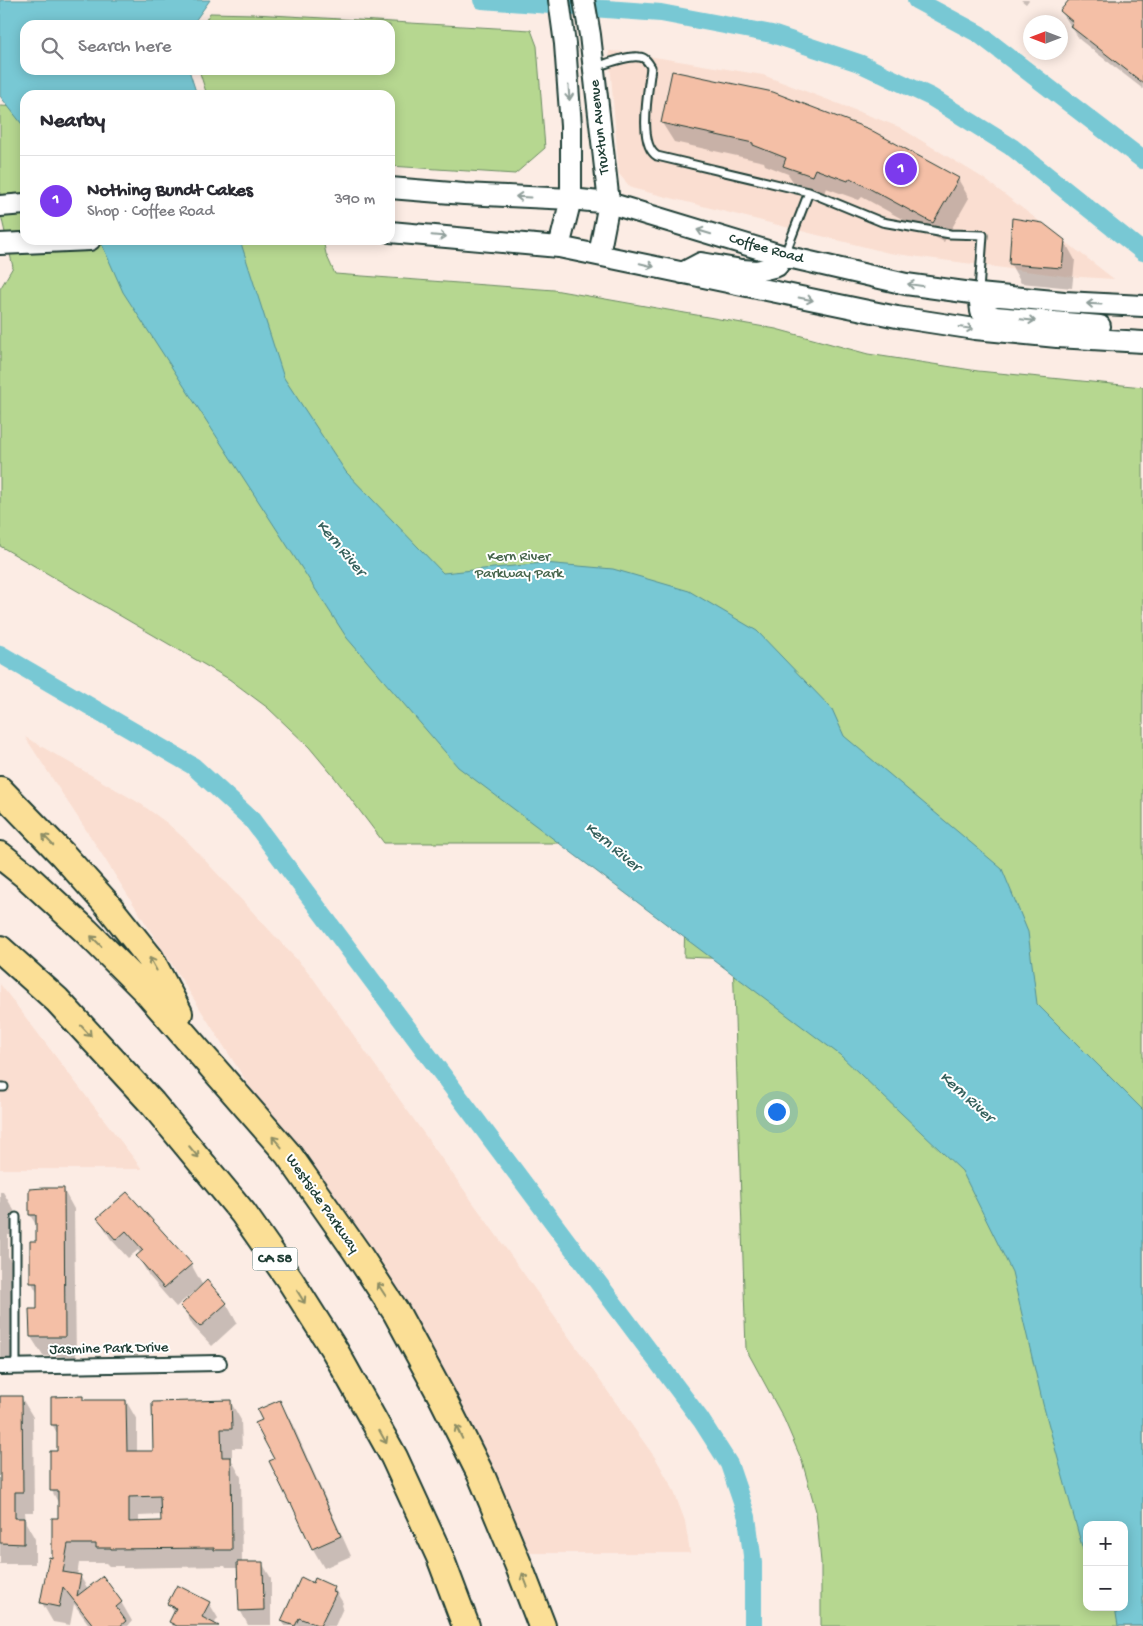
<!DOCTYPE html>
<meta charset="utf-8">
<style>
:root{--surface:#fff;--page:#f2f2f3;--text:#2b2b33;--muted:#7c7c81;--line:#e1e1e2;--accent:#7c3aed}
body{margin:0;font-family:"Gochi Hand",sans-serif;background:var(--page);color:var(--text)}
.controls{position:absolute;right:15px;bottom:15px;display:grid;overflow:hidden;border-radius:10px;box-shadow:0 2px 12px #0003}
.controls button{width:45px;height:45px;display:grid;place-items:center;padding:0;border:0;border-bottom:1px solid var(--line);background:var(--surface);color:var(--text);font:25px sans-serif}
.compass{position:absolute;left:1023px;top:15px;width:45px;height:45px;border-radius:50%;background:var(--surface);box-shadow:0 2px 12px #0003;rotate:270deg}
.you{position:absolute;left:776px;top:1111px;width:18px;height:18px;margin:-12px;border:4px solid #fff;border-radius:50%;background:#1a73e8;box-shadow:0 0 0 8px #1a73e833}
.badge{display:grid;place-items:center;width:32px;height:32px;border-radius:50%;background:var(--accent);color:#fff;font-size:16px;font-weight:700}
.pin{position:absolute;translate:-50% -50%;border:2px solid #fff;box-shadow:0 1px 5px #0006}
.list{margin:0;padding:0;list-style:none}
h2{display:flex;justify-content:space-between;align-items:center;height:65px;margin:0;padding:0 20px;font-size:21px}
h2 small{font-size:16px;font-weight:400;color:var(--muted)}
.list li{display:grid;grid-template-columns:32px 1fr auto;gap:15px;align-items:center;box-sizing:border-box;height:90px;padding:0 20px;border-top:1px solid var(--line)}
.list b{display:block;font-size:19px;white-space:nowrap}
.list p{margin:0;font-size:16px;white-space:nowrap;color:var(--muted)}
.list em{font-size:16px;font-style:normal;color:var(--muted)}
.icon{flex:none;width:28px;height:28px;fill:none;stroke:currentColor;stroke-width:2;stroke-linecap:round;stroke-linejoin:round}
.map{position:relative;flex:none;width:1143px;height:1626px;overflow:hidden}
.search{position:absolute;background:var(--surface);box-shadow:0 2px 12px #0003;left:20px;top:20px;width:375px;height:55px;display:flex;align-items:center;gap:12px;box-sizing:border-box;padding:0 18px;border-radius:15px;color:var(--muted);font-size:19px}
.panel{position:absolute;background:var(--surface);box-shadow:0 2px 12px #0003;left:20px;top:90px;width:375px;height:155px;border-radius:15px}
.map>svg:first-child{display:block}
.built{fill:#faded1}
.green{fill:#b6d790;stroke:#6a8a62;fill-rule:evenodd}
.water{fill:#78c8d4;stroke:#549094}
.shadow{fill:#0003;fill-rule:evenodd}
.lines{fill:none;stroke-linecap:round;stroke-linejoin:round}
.canal{stroke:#78c8d4;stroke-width:18}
.building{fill:#f4bfa6;stroke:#1f3d34;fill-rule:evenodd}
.lane-casing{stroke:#1f3d34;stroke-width:11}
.street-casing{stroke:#1f3d34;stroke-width:18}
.secondary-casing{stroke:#1f3d34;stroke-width:24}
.highway-casing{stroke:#1f3d34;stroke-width:30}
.lane{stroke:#fff;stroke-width:7}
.street{stroke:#fff;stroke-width:14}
.secondary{stroke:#fff;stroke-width:20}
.highway{stroke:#fbdf96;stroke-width:26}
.oneway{stroke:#8f9e9a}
.oneway2{stroke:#8d8e65}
.labels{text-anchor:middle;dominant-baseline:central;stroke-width:4;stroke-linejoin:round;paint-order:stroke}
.shield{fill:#fff;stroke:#627771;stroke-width:1}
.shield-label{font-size:14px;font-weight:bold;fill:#1f3d34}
.street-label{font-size:15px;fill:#1f3d34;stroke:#fff}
.park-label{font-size:15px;fill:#45644b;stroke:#fff}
.water-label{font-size:16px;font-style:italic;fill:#35605c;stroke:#fff}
</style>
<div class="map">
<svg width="1143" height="1626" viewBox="0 0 1143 1626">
<rect width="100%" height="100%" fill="#fcece4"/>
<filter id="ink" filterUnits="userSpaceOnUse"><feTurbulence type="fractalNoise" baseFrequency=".02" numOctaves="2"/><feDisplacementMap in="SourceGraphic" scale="10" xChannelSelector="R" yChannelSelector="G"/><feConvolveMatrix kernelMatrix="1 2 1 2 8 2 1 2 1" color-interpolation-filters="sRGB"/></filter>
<g filter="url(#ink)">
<path class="built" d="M 609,51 L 624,52 L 763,75 L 899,127 L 983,178 L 1114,279 L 1064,276 L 889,253 L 631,188 L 619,174 Z
M 25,737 L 141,804 L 167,823 L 187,841 L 310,974 L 656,1459 L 673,1489 L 685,1521 L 690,1553 L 530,1553 L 497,1476 L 94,842 Z
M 0,984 L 142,1169 L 0,1169 Z"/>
<path class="green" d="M 210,13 L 254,14 L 531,30 L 537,46 L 545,148 L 515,174 L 390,166 L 390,95 L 207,95 L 199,70 L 390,70 L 390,25 L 203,25 Z
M 0,106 L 25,107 L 25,240 L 323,240 L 326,254 L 335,274 L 554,290 L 776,329 L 868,354 L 978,371 L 1143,387 L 1143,1626 L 821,1626 L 821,1562 L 816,1511 L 802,1461 L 784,1419 L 746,1349 L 733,959 L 684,957 L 687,843 L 384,843 L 335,778 L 309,747 L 268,708 L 229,679 L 0,546 L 0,289 L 13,267 L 0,211 ZM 1087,1525 L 1124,1525 L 1124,1607 L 1087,1607 Z"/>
<path class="water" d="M 0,0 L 210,0 L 192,25 L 25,25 L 25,70 L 189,70 L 197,95 L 25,95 L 25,128 L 0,96 Z
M 100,240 L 240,240 L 284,378 L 346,472 L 443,573 L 544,563 L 613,569 L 689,591 L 757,631 L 832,709 L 844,736 L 1002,869 L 1028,932 L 1037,1004 L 1143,1110 L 1143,1626 L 1118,1626 L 1115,1607 L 1124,1607 L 1124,1525 L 1087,1525 L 1087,1556 L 1083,1550 L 1043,1404 L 1012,1272 L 962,1171 L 840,1055 L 458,767 L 347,638 L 123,292 Z"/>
<path class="shadow" d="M 1021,0 L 1029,0 L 1026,4 Z
M 1069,0 L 1143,0 L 1143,89 L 1080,40 L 1061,11 Z
M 662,123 L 958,179 L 969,198 L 944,242 L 862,197 L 859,200 L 826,188 L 823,196 L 796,186 L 788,174 L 765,165 L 764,162 L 674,142 Z
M 1064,240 L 1075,260 L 1072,288 L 1021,283 L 1010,263 Z
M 63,1189 L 74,1209 L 76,1357 L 43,1356 L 31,1337 L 39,1310 L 38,1294 L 32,1283 L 38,1242 L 38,1228 L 30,1215 L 30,1190 Z
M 0,1192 L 3,1192 L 15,1212 L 15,1235 L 8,1235 L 8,1256 L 12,1263 L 13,1359 L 0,1359 Z
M 127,1194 L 191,1264 L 203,1286 L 226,1303 L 237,1323 L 212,1346 L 193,1326 L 182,1306 L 199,1289 L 198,1288 L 176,1307 L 149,1276 L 138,1256 L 141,1254 L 138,1250 L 128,1258 L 110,1238 L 99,1218 Z
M 0,1397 L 21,1397 L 33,1417 L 34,1512 L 25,1512 L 26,1523 L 35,1539 L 35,1564 L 0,1564 Z
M 82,1398 L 84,1401 L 126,1401 L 137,1420 L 137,1453 L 154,1453 L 230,1401 L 241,1420 L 242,1448 L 232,1448 L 232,1461 L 241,1477 L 242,1563 L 262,1563 L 271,1578 L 271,1625 L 248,1625 L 240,1610 L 239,1568 L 226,1568 L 225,1566 L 123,1568 L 123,1566 L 109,1566 L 106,1563 L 79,1563 L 77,1576 L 80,1576 L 88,1589 L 121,1602 L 132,1621 L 128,1626 L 90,1626 L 74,1604 L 70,1625 L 53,1622 L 42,1603 L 54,1559 L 59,1519 L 59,1504 L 52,1491 L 59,1452 L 58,1435 L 52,1424 ZM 162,1515 L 162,1523 L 139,1523 L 139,1516 Z
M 280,1402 L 291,1421 L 351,1556 L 324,1568 L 313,1549 L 271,1462 L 276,1459 L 263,1420 Z
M 314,1579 L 334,1588 L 343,1603 L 342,1605 L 343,1608 L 335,1626 L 314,1626 L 314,1617 L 310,1626 L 285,1626 L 282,1621 L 314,1585 Z
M 209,1603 L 218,1618 L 213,1626 L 173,1626 L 170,1622 L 175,1614 L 169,1604 Z"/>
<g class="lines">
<path class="canal" d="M 482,0 L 661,13 L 772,34 L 859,63 L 931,97 L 1013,148 L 1143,252
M 916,0 L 979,34 L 1143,160
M 0,654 L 193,766 L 252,820 L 701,1420 L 729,1464 L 747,1517 L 753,1563 L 753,1626"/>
</g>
<path class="building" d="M 1069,0 L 1143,0 L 1143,83 L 1070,26 L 1073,22 L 1060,11 Z
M 672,71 L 773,92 L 869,129 L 959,178 L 933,223 L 850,178 L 848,181 L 815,169 L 812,176 L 783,166 L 786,158 L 753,145 L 753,143 L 661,123 Z
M 1012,218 L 1043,223 L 1065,240 L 1062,268 L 1009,264 Z
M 44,1188 L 64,1188 L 65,1337 L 30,1337 L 29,1309 L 37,1309 L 37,1283 L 30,1283 L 30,1241 L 36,1241 L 36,1215 L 29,1215 L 29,1189 Z
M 127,1192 L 192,1264 L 164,1288 L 136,1256 L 143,1250 L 126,1231 L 116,1240 L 97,1218 Z
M 207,1280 L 227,1303 L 200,1327 L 180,1306 Z
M 0,1396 L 22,1396 L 23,1492 L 15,1492 L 15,1518 L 24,1518 L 24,1544 L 0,1543 Z
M 83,1396 L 83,1400 L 126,1400 L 127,1451 L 153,1451 L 152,1402 L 231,1400 L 232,1429 L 221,1429 L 222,1457 L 231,1457 L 232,1550 L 214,1550 L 214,1548 L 111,1549 L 111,1548 L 96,1548 L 96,1544 L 68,1544 L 63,1572 L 81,1575 L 77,1596 L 103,1576 L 122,1602 L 116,1607 L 126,1621 L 120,1626 L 94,1626 L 63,1587 L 59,1607 L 40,1603 L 49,1557 L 52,1558 L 52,1518 L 58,1518 L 58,1491 L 50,1491 L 50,1451 L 57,1451 L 57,1425 L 51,1425 L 51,1397 ZM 160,1496 L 161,1521 L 129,1522 L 129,1497 Z
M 280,1400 L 341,1536 L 312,1549 L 291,1503 L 290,1504 L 269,1461 L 274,1459 L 255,1423 L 262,1420 L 257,1410 Z
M 237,1562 L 263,1562 L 264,1610 L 239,1611 Z
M 301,1577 L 313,1583 L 315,1578 L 335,1587 L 333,1592 L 336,1593 L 320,1626 L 299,1618 L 295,1626 L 281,1621 Z
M 177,1585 L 210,1602 L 202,1617 L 219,1626 L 177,1626 L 169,1622 L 176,1608 L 167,1604 Z"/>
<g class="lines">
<defs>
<path id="lane" d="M 595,67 C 606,64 628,55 639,57 C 645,57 648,62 651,67 C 649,88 637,144 657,156 L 809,192 L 882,222 L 950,234 L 983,235 L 979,291
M 785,254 L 809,192
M 0,1087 L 4,1087
M 16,1217 L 16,1367"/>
<path id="street" d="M 0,1367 L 219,1363"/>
<path id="secondary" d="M 559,0 L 565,44 L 571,126 L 571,199 L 559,247
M 584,0 L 590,35 L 609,203 L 599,255
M 390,188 L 464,194 L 571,199 L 609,203 L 784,256 L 906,284 L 979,294 L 1064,302 L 1143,306
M 0,206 L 25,204
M 390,232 L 559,247 L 897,317 L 975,329 L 1057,337 L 1143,342
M 0,244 L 90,240
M 682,273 L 701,263 L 742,270 L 757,271 L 777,266 L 784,256
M 979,294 L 981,311 L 995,317 L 1100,326"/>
<path id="highway" d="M 0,790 L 63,855 L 106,903 L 150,958 L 179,1013
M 0,855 L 24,874 L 86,931 L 146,991 L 288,1154 L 356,1251 L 396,1312 L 442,1397 L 482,1477 L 518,1564 L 542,1626
M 0,949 L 57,1000 L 152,1103 L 243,1213 L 290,1280 L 335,1351 L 394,1457 L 440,1557 L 466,1626"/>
</defs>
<use href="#lane" class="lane-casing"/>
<use href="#street" class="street-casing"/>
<use href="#secondary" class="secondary-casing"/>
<use href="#highway" class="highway-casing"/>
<use href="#lane" class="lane"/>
<use href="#street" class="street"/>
<use href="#secondary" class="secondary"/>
<use href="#highway" class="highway"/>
</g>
<defs><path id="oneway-shaft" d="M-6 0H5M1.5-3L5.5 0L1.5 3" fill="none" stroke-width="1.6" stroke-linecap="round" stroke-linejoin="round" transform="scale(1.25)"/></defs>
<g class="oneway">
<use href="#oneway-shaft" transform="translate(569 93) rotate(86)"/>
<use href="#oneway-shaft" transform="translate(523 197) rotate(-177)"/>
<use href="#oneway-shaft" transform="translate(704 232) rotate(-163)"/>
<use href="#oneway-shaft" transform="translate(439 236) rotate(5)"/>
<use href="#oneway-shaft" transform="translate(647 265) rotate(13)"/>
<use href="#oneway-shaft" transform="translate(915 285) rotate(-172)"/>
<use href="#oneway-shaft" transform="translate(806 299) rotate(11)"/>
<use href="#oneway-shaft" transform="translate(1094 304) rotate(-177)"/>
<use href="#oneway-shaft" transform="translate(1028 320) rotate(6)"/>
<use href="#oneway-shaft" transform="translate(966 328) rotate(8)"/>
</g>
<g class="oneway2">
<use href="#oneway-shaft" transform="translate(48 840) rotate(-134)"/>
<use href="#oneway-shaft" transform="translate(96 941) rotate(-135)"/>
<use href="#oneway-shaft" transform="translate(153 964) rotate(-119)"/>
<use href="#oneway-shaft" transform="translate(86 1031) rotate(47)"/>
<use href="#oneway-shaft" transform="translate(277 1142) rotate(-131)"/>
<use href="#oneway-shaft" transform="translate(194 1152) rotate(50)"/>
<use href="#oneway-shaft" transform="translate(381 1289) rotate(-123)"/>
<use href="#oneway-shaft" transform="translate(301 1297) rotate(58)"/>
<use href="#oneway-shaft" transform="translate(459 1432) rotate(-116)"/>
<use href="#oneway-shaft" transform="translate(383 1437) rotate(61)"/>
<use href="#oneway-shaft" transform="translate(525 1580) rotate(-111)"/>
</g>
</g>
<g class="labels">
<rect class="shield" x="252.5" y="1247.5" width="45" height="23" rx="4"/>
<g class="shield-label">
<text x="275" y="1259">CA 58</text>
</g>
<g class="street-label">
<text transform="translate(600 127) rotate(-96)">Truxtun Avenue</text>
<text transform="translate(766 249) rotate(16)">Coffee Road</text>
<text transform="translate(322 1204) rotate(55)">Westside Parkway</text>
<text transform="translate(109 1349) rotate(-1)">Jasmine Park Drive</text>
</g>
<g class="park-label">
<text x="519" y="557">Kern River<tspan x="519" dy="17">Parkway Park</tspan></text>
</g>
<g class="water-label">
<text transform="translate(340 549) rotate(50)">Kern River</text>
<text transform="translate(612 848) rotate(40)">Kern River</text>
<text transform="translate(966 1098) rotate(42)">Kern River</text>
</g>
</g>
</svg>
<div class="controls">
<button>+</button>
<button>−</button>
</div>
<svg class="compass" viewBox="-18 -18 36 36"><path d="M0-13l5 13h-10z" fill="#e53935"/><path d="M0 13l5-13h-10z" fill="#7c7c81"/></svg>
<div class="you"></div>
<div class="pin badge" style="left:901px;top:169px">1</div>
<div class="search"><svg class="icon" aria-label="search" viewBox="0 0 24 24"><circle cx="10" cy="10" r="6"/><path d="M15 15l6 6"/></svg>Search here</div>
<section class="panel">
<h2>Nearby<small></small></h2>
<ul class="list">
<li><span class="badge">1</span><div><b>Nothing Bundt Cakes</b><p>Shop · Coffee Road</p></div><em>390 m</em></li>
</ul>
</section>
</div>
